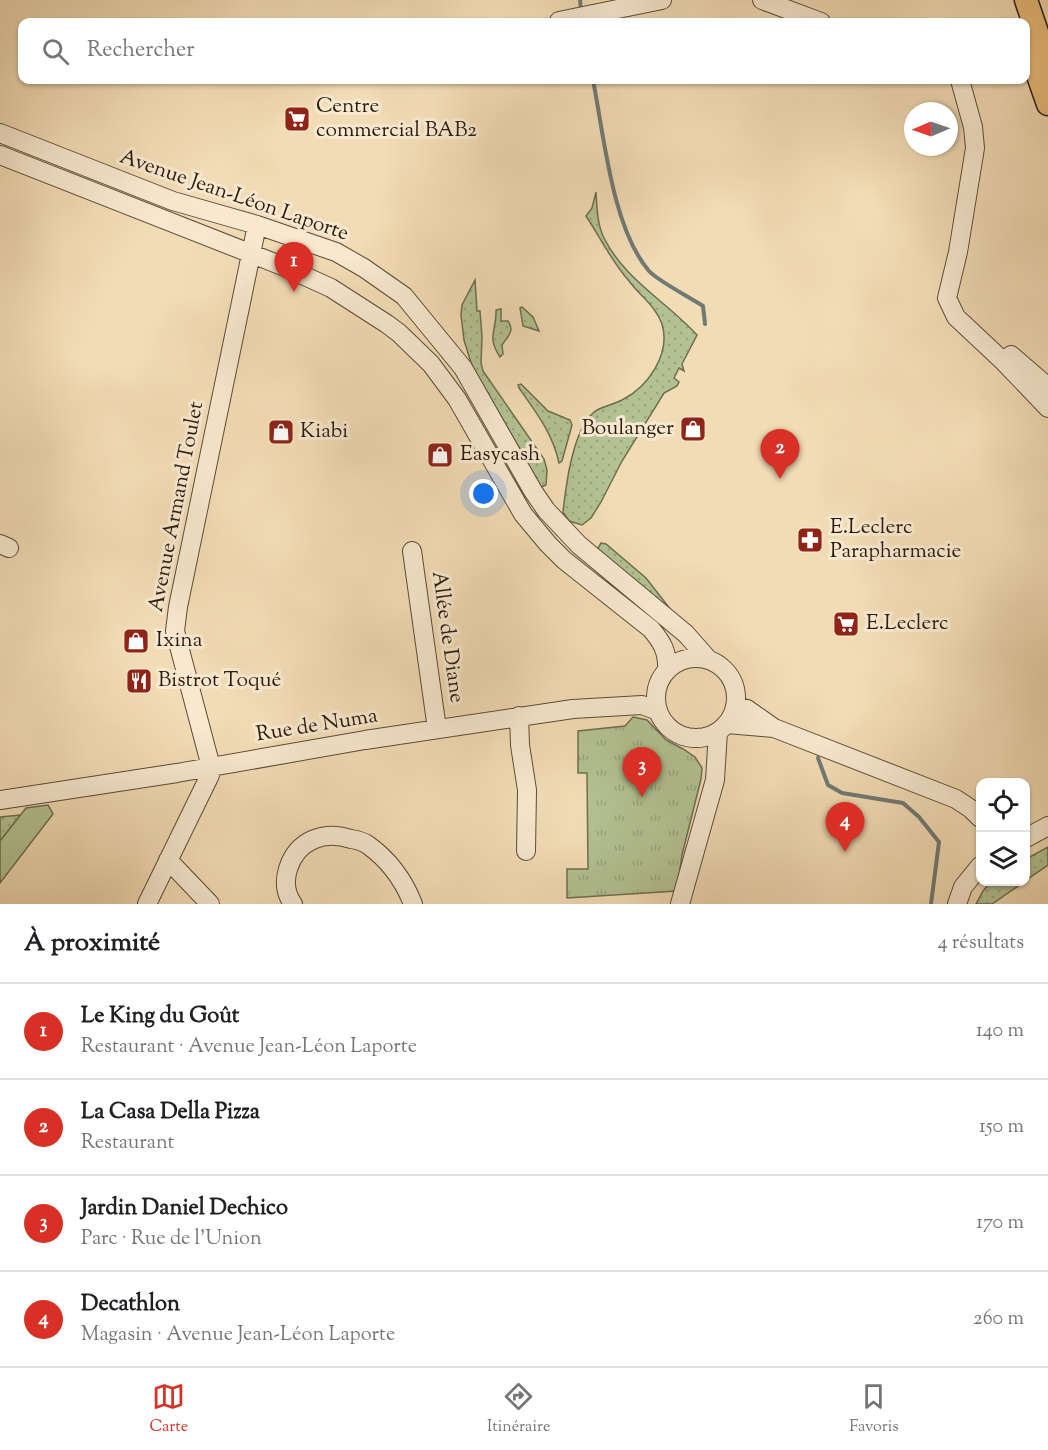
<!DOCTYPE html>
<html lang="fr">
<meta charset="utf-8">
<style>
:root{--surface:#fff;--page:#f6f6f6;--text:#202124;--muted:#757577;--line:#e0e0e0;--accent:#d93025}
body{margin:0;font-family:"Sorts Mill Goudy",serif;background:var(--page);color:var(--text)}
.controls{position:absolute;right:18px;bottom:18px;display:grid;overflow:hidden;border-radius:12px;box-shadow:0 2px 4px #0004}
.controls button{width:54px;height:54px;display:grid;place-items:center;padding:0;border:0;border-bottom:2px solid var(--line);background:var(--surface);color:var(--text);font:30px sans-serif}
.compass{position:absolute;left:904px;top:102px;width:54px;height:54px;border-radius:50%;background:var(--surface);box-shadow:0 2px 4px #0004;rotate:268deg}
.you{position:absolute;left:484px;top:494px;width:21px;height:21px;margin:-15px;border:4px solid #fff;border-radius:50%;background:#1a73e8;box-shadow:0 0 0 9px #1a73e833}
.badge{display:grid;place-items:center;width:39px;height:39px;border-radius:50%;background:var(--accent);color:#fff;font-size:20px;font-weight:700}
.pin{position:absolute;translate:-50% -50px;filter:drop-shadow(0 2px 3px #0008)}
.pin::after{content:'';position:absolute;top:32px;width:21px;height:18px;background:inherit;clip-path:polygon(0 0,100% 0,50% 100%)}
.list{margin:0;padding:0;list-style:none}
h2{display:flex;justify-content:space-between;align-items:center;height:78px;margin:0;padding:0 24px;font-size:26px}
h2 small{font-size:20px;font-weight:400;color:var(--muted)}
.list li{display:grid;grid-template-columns:39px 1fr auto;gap:18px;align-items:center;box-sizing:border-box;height:96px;padding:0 24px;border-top:2px solid var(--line)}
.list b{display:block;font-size:22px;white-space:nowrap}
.list p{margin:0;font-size:20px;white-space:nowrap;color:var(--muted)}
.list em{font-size:20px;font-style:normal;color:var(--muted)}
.icon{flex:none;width:33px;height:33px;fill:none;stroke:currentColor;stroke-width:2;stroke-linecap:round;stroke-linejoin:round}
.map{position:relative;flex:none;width:1048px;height:904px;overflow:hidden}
.search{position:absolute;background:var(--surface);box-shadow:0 2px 4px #0004;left:18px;right:18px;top:18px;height:66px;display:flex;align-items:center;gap:15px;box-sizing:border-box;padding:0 21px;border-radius:12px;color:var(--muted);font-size:22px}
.sheet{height:462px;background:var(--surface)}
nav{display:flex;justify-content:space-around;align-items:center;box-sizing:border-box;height:84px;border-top:2px solid var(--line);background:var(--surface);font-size:16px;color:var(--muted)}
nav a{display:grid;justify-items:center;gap:3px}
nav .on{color:var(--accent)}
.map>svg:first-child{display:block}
.grass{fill:url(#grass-dots);stroke:#6e6e51;stroke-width:1.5}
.park{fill:url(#park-tufts);stroke:#6e6e51;stroke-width:1.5}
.pitch{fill:#b3c293;stroke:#6e6e51;stroke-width:1.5}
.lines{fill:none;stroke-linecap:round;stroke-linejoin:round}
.stream{stroke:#707a74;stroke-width:4}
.minor-casing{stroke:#5c4b38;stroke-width:20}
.major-casing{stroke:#2a1b0f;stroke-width:25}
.minor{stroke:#f7e8cf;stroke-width:18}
.major{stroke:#e9be7a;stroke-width:22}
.labels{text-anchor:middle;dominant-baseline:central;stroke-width:6;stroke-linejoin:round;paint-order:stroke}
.poi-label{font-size:21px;fill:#2a1b0f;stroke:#f7e8cf;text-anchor:start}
.street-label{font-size:21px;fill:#2a1b0f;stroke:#f7e8cf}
</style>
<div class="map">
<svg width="1048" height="904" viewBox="0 0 1048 904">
<defs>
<pattern id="grass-dots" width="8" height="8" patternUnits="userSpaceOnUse" patternTransform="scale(1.5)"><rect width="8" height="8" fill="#b3c293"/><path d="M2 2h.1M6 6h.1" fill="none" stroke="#9aa67e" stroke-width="1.8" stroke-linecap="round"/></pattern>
<pattern id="park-tufts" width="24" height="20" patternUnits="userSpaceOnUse" patternTransform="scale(1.5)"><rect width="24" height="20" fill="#b3c293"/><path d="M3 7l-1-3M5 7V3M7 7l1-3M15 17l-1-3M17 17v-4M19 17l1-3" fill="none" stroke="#9aa67e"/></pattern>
</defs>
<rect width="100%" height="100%" fill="#f2dcb5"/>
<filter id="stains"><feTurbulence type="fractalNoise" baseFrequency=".00333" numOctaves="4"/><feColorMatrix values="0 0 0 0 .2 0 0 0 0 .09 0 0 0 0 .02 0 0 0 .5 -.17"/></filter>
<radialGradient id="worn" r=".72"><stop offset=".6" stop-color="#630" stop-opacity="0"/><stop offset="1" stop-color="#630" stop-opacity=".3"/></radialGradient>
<path class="grass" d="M 596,192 C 597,207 597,224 604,238 C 625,280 667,302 697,335 L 682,364 L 684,371 L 679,368 L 674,378 L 679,382 L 677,386 L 664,393 L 622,461 L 601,502 L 591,518 L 582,525 L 569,521 L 563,512 C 566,485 572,437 590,416 C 598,406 611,406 622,400 C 648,387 671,354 662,324 C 656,306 640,296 629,281 C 612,262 600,237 586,216 L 592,208 Z
M 475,280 L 477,311 L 480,311 L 482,337 L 481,363 L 483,371 L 544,459 L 547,470 L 546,485 L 541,487 L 472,366 L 464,340 L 461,315 L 462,305 Z
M 522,307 L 533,317 L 539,331 L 523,326 L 520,308 Z
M 501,309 L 501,321 L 508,321 C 515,331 508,336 502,345 L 503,354 L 500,357 C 486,336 497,331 496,310 Z
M 521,384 L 548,411 L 570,420 L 572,425 L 562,461 L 559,463 C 553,434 536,412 519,388 L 518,385 Z
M 601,543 L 606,544 L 646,578 L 671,610 L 601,554 L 598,548 Z
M 21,815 L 0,841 L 0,817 Z
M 1048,847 L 1048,865 L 1026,880 L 1026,859 Z
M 991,882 L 1024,882 L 992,904 L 976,904 L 983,891 Z"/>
<path class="park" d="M 633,717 L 647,720 L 666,740 L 683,749 L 695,757 L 702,768 L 701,779 L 682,855 L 677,891 L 567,898 L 567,869 L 588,869 L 587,773 L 578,773 L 578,731 L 625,726 Z"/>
<path class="pitch" d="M 48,805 L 53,814 L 0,883 L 0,841 L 26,808 Z"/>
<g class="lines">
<path class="stream" d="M 580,0 L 581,10
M 593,80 C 604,135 612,228 649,271 C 658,281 691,298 703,306 L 705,324
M 818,758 L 828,785 L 842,793 L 903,803 L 919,817 L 939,842 L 931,904"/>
<defs>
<path id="minor" d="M 762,0 L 821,22
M 559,21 L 662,0
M 960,80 L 973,127 L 975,148 L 958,252 L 947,298 L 956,317 L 1004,362 L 1048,408
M 0,133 L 173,201 L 257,225 L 336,252 L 364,268 L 404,296 L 463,368 L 533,491 L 546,510 L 579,545 L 686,634 L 708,659
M 0,155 L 285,267 L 331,288 L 387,324 L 399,333 L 431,364 L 457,399 L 523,514 L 548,544 L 564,560 L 651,629 C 662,642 668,652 667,670
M 1011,355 L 1048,387
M 0,544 L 9,548
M 412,551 L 437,729
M656 698a40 40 0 1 1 80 0a40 40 0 1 1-80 0Z
M 735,706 L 747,709 L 774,728 L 956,799 L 971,809 L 980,818
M 519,716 L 520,745 L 527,790 L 526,851
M 727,724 L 773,728
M 0,800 L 177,773 L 365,740 L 573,709 L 642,705 L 658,711
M 1026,838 L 1048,826
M 168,860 L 210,904
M 147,904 L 210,775 L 211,767 L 175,631 L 178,607 L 257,225
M 293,904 C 285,893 284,882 288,869 C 297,840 324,830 351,839 C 357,840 364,842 368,845 C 389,860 404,881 413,904
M 680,904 L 715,780 L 718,732
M 957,904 L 963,887 L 980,866"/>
<path id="major" d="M 1026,0 L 1048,64
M 1028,47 L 1048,104"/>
</defs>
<use href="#minor" class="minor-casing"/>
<use href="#major" class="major-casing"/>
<use href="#minor" class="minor"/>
<use href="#major" class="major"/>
</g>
<defs>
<symbol id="supermarket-square" viewBox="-11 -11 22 22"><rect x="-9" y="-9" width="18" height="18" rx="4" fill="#8f2418" stroke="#f7e8cf"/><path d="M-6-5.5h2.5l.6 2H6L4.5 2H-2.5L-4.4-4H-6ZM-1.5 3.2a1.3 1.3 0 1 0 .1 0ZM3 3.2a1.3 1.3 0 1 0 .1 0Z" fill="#fff"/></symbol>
<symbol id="shop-square" viewBox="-11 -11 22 22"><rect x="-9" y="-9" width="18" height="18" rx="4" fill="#8f2418" stroke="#f7e8cf"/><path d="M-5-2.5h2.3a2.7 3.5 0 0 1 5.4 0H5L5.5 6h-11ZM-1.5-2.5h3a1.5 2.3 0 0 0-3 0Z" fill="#fff"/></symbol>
<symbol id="pharmacy-square" viewBox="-11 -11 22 22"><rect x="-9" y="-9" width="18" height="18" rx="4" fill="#8f2418" stroke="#f7e8cf"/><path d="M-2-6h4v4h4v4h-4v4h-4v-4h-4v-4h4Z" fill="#fff"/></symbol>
<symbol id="restaurant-square" viewBox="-11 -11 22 22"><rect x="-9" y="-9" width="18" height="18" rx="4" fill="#8f2418" stroke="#f7e8cf"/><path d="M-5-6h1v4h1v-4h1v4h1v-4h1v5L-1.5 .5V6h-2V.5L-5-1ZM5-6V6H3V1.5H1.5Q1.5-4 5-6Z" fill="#fff"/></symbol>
</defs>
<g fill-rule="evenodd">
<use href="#supermarket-square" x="282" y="104" width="30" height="30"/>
<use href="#shop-square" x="678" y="414" width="30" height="30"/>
<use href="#shop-square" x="266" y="417" width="30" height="30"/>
<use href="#shop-square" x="425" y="440" width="30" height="30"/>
<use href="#pharmacy-square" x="795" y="525" width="30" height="30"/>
<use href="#supermarket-square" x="831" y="609" width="30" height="30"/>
<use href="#shop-square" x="121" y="626" width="30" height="30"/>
<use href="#restaurant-square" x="124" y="666" width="30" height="30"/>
</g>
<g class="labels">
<g class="poi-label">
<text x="316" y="107">Centre<tspan x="316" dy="24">commercial BAB2</tspan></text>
<text x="674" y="429" text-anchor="end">Boulanger</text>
<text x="300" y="432">Kiabi</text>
<text x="460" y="455">Easycash</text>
<text x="830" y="528">E.Leclerc<tspan x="830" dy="24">Parapharmacie</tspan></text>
<text x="866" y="624">E.Leclerc</text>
<text x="156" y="641">Ixina</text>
<text x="158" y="681">Bistrot Toqué</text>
</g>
<g class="street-label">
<text transform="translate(234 196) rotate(19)">Avenue Jean-Léon Laporte</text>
<text transform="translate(177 507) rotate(-79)">Avenue Armand Toulet</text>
<text transform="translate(447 637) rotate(82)">Allée de Diane</text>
<text transform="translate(317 726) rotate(-9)">Rue de Numa</text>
</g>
</g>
<rect width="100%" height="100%" filter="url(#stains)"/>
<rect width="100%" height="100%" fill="url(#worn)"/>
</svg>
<div class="controls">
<button><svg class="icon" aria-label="locate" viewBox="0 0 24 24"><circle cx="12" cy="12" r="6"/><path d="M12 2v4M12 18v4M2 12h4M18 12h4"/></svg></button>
<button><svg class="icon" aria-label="layers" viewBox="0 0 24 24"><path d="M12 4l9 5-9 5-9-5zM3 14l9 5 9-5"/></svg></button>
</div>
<svg class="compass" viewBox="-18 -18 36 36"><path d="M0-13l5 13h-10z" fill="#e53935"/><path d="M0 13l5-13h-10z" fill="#757577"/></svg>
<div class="you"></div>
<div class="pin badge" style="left:294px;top:292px">1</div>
<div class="pin badge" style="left:780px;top:479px">2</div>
<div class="pin badge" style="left:642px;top:797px">3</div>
<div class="pin badge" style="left:845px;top:852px">4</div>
<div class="search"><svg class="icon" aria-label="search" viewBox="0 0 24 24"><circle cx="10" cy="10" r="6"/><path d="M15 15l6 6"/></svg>Rechercher</div>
</div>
<section class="sheet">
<h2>À proximité<small>4 résultats</small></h2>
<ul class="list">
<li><span class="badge">1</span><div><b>Le King du Goût</b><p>Restaurant · Avenue Jean-Léon Laporte</p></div><em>140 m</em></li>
<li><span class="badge">2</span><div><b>La Casa Della Pizza</b><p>Restaurant</p></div><em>150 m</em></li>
<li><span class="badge">3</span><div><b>Jardin Daniel Dechico</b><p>Parc · Rue de l'Union</p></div><em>170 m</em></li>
<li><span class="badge">4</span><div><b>Decathlon</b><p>Magasin · Avenue Jean-Léon Laporte</p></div><em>260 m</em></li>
</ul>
</section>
<nav>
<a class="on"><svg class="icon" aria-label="map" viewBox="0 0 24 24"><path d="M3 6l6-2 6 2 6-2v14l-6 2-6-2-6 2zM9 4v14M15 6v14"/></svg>Carte</a>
<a><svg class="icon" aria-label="directions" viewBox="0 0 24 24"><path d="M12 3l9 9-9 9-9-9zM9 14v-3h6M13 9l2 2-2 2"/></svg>Itinéraire</a>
<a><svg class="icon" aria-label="saved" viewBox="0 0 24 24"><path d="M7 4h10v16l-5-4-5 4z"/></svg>Favoris</a>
</nav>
